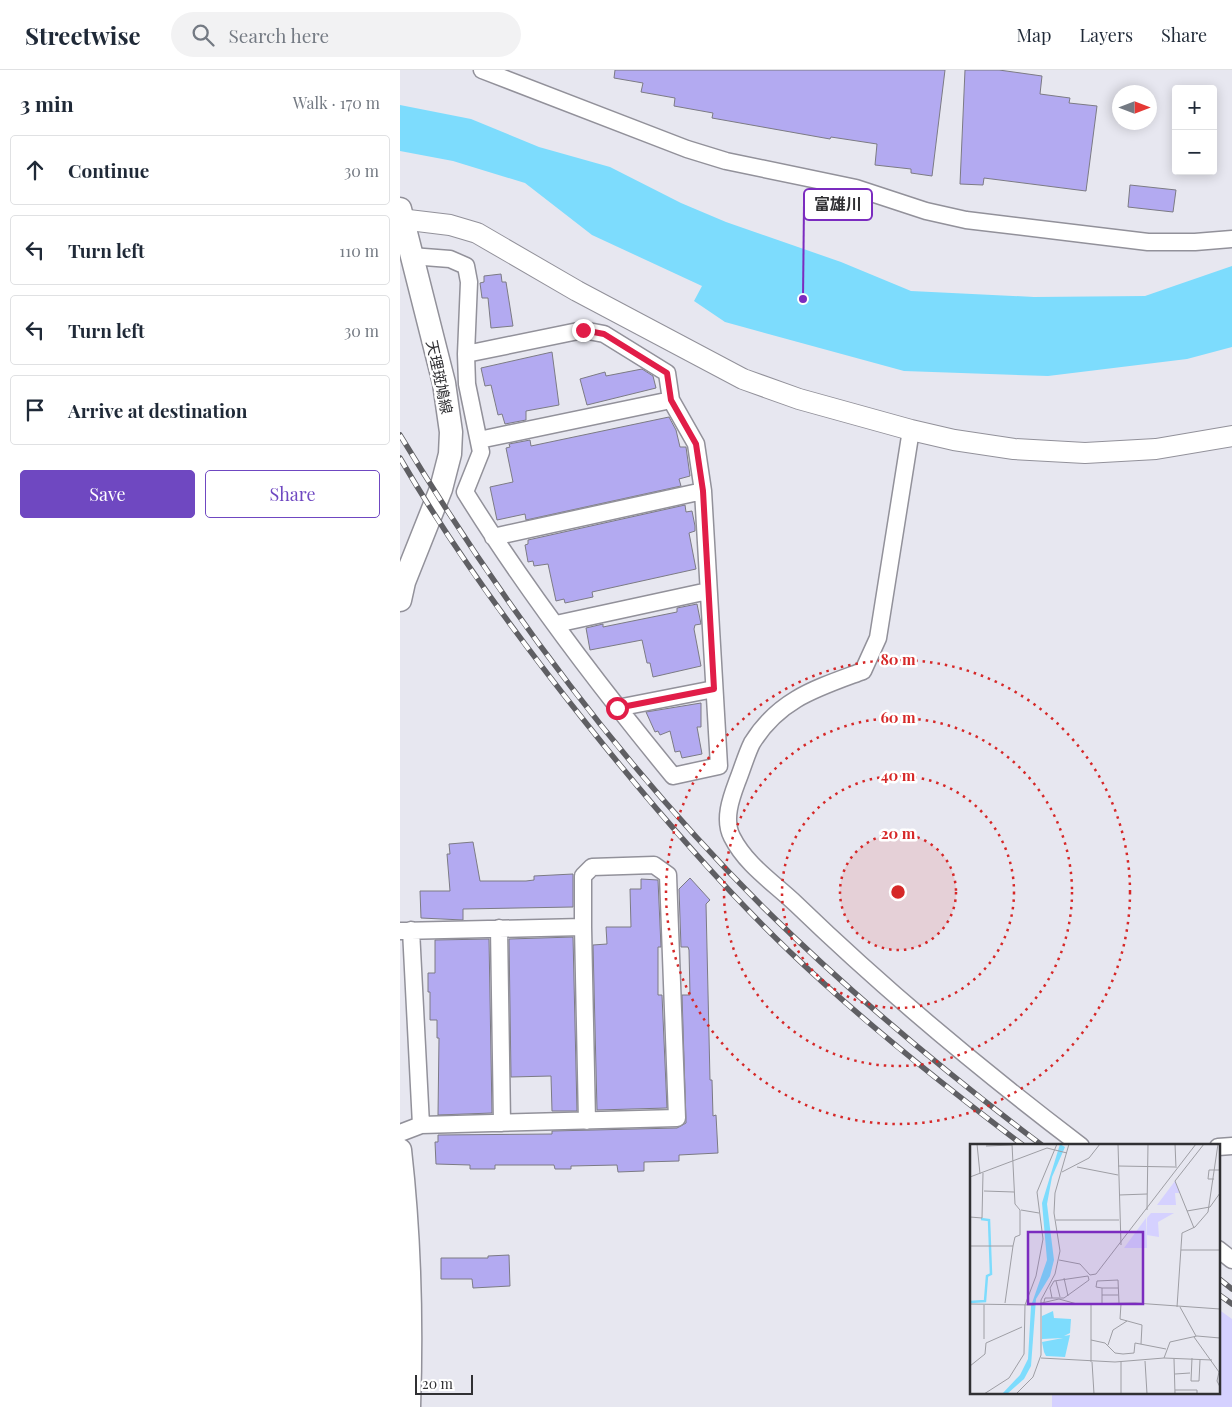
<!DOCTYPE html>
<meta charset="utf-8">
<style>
:root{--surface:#fff;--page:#f2f2f3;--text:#1f2937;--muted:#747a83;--line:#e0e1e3;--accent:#6f48c1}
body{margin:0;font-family:"Playfair Display","Noto Sans JP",serif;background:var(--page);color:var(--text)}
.controls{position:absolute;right:15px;top:15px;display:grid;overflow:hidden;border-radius:5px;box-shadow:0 2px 12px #0003}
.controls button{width:45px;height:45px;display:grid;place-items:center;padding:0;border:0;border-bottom:1px solid var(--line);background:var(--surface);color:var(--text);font:25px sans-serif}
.compass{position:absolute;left:712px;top:15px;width:45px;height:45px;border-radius:50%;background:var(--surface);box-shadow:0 2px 12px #0003;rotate:90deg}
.scale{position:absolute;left:15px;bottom:12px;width:58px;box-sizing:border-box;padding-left:5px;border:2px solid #303033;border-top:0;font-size:14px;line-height:18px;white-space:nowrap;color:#303033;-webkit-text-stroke:4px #fff;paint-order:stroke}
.stop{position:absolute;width:15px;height:15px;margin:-11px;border:4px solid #e11d48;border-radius:50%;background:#fff}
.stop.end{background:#e11d48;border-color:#fff;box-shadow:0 1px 5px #0008}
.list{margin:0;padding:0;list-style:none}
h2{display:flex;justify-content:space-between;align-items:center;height:65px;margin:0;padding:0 20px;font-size:21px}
h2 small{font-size:16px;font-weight:400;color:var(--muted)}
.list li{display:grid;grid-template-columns:32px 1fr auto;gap:15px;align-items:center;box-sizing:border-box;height:70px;margin:0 10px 10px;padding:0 10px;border:1px solid var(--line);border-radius:5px}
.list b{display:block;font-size:19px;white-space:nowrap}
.list em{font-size:16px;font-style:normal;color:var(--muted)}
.actions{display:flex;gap:10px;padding:15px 20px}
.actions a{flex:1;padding:11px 0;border:1px solid var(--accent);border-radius:5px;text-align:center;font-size:18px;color:var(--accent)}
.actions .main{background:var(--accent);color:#fff}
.icon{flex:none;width:28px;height:28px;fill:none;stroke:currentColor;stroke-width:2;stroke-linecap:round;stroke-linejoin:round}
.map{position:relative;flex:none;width:832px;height:1337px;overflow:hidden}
header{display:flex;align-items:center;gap:30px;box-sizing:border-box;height:70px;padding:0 25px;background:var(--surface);border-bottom:1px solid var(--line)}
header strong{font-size:24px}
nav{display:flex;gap:28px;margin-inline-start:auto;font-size:18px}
.search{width:350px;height:45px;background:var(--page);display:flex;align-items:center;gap:12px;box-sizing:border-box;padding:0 18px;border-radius:28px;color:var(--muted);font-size:19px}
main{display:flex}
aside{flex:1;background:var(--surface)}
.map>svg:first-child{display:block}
.green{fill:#d5d1ff}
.water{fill:#7ddcfd}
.building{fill:#b3aaf1;stroke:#7c7b84}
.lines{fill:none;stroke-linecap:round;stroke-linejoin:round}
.minor-casing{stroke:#92919a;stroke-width:19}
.tertiary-casing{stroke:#92919a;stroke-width:22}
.secondary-casing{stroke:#92919a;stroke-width:25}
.minor{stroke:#fff;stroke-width:16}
.tertiary{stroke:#fff;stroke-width:20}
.secondary{stroke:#fff;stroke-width:22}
.rail-casing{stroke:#5f5f63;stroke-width:5.5}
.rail{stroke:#fff;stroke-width:4;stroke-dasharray:11;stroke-linecap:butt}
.route{stroke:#e11d48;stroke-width:6}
.ring{fill:none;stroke:#d62828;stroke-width:2.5;stroke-dasharray:2.5 5}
.labels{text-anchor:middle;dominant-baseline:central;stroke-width:5;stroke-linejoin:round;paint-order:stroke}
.street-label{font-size:15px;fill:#303033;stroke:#fff}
.inset-river{fill:none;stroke:#7ddcfd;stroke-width:2.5}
.inset-road{fill:none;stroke:#9e9ea4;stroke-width:1}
.view{fill:#7b2cbf;fill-opacity:0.15;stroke:#7b2cbf;stroke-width:2.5}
.inset-edge{fill:none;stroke:#303033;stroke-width:2.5}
.centre{fill:#d62828;stroke:#fff;stroke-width:2.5}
.ring-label{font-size:15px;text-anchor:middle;font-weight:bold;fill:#d62828;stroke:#fff;stroke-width:5;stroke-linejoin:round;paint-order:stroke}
.leader{fill:none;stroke:#7b2cbf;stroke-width:2}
.callout-dot{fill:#7b2cbf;stroke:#fff;stroke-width:2}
.callout{fill:#fff;stroke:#7b2cbf;stroke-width:2}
.callout-label{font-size:16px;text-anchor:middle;font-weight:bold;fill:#303033}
</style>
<header>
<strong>Streetwise</strong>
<div class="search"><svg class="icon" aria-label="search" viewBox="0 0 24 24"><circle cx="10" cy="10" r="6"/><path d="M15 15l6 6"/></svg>Search here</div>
<nav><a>Map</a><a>Layers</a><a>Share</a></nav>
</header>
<main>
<aside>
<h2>3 min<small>Walk · 170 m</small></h2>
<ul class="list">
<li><svg class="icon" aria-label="ahead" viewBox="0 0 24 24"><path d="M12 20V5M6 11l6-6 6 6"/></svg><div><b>Continue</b></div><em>30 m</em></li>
<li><svg class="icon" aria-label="left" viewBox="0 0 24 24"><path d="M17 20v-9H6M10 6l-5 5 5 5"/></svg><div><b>Turn left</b></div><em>110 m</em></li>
<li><svg class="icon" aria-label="left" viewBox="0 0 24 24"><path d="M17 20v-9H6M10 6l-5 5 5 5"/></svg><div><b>Turn left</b></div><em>30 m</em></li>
<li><svg class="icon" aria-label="arrive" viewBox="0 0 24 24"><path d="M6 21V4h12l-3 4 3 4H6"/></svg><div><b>Arrive at destination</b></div></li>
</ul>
<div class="actions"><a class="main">Save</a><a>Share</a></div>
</aside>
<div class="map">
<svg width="832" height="1337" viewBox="0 0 832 1337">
<rect width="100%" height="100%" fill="#e7e7f0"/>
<path class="green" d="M 818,1239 L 832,1249 L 832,1337 L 652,1337 L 652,1323 L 818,1323 Z"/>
<path class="water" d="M 0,35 L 71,49 L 139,77 L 210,97 L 281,133 L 326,152 L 441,192 L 511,221 L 634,227 L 745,226 L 832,196 L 832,277 L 787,289 L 648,306 L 504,301 L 325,252 L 294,231 L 302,216 L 192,165 L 125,113 L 53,91 L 0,81 Z"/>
<path class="building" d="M 215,0 L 545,0 L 532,106 L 511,103 L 511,99 L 475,95 L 477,74 L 431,67 L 430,69 L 312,48 L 313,43 L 274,36 L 275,28 L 241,22 L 243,13 L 214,8 Z
M 565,0 L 599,0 L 642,6 L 640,24 L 670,28 L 669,33 L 697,36 L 686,121 L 584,108 L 583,115 L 560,114 Z
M 730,115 L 776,120 L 773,142 L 728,137 Z
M 101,204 L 102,212 L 106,212 L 113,256 L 91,258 L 88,228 L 82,228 L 80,213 L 84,212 L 84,206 Z
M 152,282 L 159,335 L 126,341 L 126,350 L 105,354 L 102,344 L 98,345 L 91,315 L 85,316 L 81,298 Z
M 242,299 L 253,306 L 256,318 L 187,335 L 180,309 L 205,302 L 206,306 Z
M 269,347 L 276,360 L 280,377 L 286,377 L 290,406 L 279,409 L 281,416 L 126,450 L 125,444 L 97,450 L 90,417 L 113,412 L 106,378 L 110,377 L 109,374 L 130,370 L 131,376 Z
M 285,435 L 286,442 L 292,441 L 295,456 L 295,461 L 289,463 L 296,499 L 192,522 L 193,527 L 165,533 L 164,529 L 156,531 L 148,494 L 134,496 L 133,491 L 128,492 L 125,475 L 128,474 L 128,470 Z
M 297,534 L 301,554 L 295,555 L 294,559 L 301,596 L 253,607 L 250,593 L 247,593 L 242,570 L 190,580 L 186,558 L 203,554 L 203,557 L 277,542 L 277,538 Z
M 301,633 L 301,657 L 297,657 L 302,684 L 282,688 L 280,681 L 275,682 L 270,661 L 260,665 L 258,661 L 255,662 L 246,642 Z
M 73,772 L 80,811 L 126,811 L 134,810 L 134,806 L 173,804 L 173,837 L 63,839 L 63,850 L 21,848 L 20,821 L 50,821 L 47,784 L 50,784 L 49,774 Z
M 290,808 L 310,830 L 306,834 L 310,1010 L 312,1010 L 313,1046 L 316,1045 L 318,1083 L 279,1085 L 279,1091 L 244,1092 L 244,1101 L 218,1102 L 217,1095 L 171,1096 L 171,1099 L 155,1099 L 154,1095 L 95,1095 L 95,1099 L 70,1099 L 70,1095 L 36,1094 L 35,1072 L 38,1072 L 38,1065 L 152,1064 L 152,1061 L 277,1058 L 286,1053 L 282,925 L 290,925 L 289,880 L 288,877 L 281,877 L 279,819 Z
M 241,809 L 258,810 L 261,877 L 258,877 L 258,925 L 262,925 L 267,1038 L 197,1040 L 193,875 L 207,874 L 206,857 L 231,857 L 230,819 L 241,819 Z
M 173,867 L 177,1041 L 152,1041 L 151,1006 L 111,1007 L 109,869 Z
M 89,869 L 92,1043 L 38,1045 L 39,968 L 37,968 L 37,950 L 30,950 L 30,922 L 28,922 L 28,903 L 35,903 L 35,870 Z
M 109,1185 L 110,1216 L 73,1218 L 72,1209 L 41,1209 L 41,1188 L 88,1188 L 88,1186 Z"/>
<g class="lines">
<defs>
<path id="minor" d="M 82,0 L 287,79 L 326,91 L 456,118 L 526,141 L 566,150 L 748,172 L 795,172 L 832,169
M 11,186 L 50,189 L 66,196 L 69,212 L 66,284 L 183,260 L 204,264 L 267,303 L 271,330 L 296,374 L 303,421 L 319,696 L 273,706 C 199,616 127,522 65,422 L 81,382 L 67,314 L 66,284
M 511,360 L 478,568 L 463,601 C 417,618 379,629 352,673 C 346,685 342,700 337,712 C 331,728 323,750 332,767 C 346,795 374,813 396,834 C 486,921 581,1000 681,1076
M 79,370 L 271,330
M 93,467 L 303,421
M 156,554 L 308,521
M 217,638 L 314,619
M 183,857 L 187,1051
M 99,858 L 102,1053
M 11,860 L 21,1055
M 0,861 L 183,857 L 183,806 L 192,797 L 254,795 L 268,805 L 277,1048 L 21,1055 L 0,1063
M 818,1077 L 832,1076
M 818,1179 L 832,1190"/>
<path id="tertiary" d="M 0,149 L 50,155 L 77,163 L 177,221 L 343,309 L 399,329 L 511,360 L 554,370 L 614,379 L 685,383 L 756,379 L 832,366"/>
<path id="secondary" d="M 0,139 L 44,313 L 51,362 L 50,384 L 41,419 L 4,512 L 0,530
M 0,1080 C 10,1168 12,1249 9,1337"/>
</defs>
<use href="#minor" class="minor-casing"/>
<use href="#tertiary" class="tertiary-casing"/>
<use href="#secondary" class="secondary-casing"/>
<use href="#minor" class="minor"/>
<use href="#tertiary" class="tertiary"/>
<use href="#secondary" class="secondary"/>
<defs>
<path id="rail" d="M 0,365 C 103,535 222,696 363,837 C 450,923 545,1002 643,1076
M 0,388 C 54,481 119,569 186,653 C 249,732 316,811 389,881 C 462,951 543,1015 624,1076
M 818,1208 L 832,1219
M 818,1224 L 832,1234"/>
</defs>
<use href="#rail" class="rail-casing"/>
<use href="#rail" class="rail"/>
</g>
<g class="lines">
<path class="route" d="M 183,260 L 204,264 L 267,303 L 271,330 L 296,374 L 303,421 L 314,619 L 217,638"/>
</g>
<circle cx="498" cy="822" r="58" fill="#d62828" fill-opacity=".12"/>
<g class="ring">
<circle cx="498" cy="822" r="58"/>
<circle cx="498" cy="822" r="116"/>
<circle cx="498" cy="822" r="174"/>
<circle cx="498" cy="822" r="232"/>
</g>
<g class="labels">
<g class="street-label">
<text transform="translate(40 307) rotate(78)">天理斑鳩線</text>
</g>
</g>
<g transform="translate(570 1074)">
<rect width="250" height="250" fill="#e7e7f0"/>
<path d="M 205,37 L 210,49 L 205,49 L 206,61 L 187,61 ZM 181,69 L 204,69 L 188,78 L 189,93 L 177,91 L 177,74 ZM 176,74 L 177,104 L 154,104 Z" fill="#d5d1ff"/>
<path d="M 90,0 L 95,3 L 82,33 L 77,60 L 84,116 L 80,132 L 66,155 L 61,222 L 54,235 L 37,250 L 32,250 L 50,231 L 58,215 L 61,162 L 77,116 L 72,59 ZM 83,167 L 84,174 L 101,175 L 100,189 L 94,192 L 100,191 L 95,213 L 76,212 L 74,208 L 72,198 L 93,194 L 72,195 L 72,172 Z" fill="#7ddcfd"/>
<path class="inset-river" d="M 0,158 L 15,157 L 17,132 L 21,130 L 19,76 L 11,75"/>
<path class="inset-road" d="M 7,0 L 10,30M 148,0 L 151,101M 205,0 L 206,24M 16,2 L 42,1M 148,22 L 205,23M 107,23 L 148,31M 92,28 L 119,14 L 130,0M 0,33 L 77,4 L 97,9M 244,35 L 238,35 L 239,26 L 250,26M 14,47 L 44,48M 149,51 L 177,50M 51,66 L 69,69M 177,66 L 178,0M 217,67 L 240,63 L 250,49M 0,73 L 12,74 L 13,29M 86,76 L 149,76M 224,84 L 205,37 L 234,0M 0,102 L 43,102 L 45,93 L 50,91 L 50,66 L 45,60 L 42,0M 211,106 L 250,106M 89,116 L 110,120 L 120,131 L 126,130 L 226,0M 94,134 L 98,152M 86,137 L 90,153M 132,144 L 148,144M 132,151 L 148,151M 74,158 L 75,154 L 82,154 L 80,144 L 84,137 L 118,132 L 119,136 L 94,154 L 82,154M 35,159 L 43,102M 0,160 L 63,161 L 89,155 L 107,160 L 165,159 L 250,165M 132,160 L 132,144 L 126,143 L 127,137 L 148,136 L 149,159M 151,160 L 150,175 L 172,181 L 171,200M 14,161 L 14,195M 121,161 L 121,218M 207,163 L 212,89 L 225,83 L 238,68 L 248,0M 210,163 L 226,192M 224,193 L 249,228 L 247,237 L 250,243M 121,196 L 135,199 L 145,209 L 153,210 L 164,209 L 165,199 L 196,205M 16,199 L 52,183M 138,201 L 143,186 L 157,177M 71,214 L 145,218 L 194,214 L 242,216M 194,214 L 200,198 L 227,192 L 250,194M 222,214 L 221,237 L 229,237 L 230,216M 204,215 L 205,250M 175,217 L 177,250M 122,218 L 124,250M 151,218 L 151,250M 0,222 L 15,210 L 16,199M 205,230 L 220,229M 205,246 L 227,246 L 227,250M 14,250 L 39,234 L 54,210 L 55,161 L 66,132 L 73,95 L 67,48 L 87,0M 46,250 L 63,233 L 71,211 L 71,156 L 85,130 L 90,107 L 84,69 L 85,49 L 99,0"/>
<path class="view" d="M 58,88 L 173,88 L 173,160 L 58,160 Z"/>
<rect width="250" height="250" class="inset-edge"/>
</g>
<circle cx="498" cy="822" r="8" class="centre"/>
<g class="ring-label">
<text x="498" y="595">80 m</text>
<text x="498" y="653">60 m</text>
<text x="498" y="711">40 m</text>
<text x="498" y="769">20 m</text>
</g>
<path class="leader" d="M403 229L404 134"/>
<circle class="callout-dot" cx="403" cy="229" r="5"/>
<rect class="callout" x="404" y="119" width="68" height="31" rx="5"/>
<g class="callout-label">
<text x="438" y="140">富雄川</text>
</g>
</svg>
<div class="controls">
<button>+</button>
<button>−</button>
</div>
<svg class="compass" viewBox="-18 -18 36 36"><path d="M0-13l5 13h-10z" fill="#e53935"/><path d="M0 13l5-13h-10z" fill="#747a83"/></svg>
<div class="scale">20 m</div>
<div class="stop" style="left:217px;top:638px"></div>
<div class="stop end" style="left:183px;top:260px"></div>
</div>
</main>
